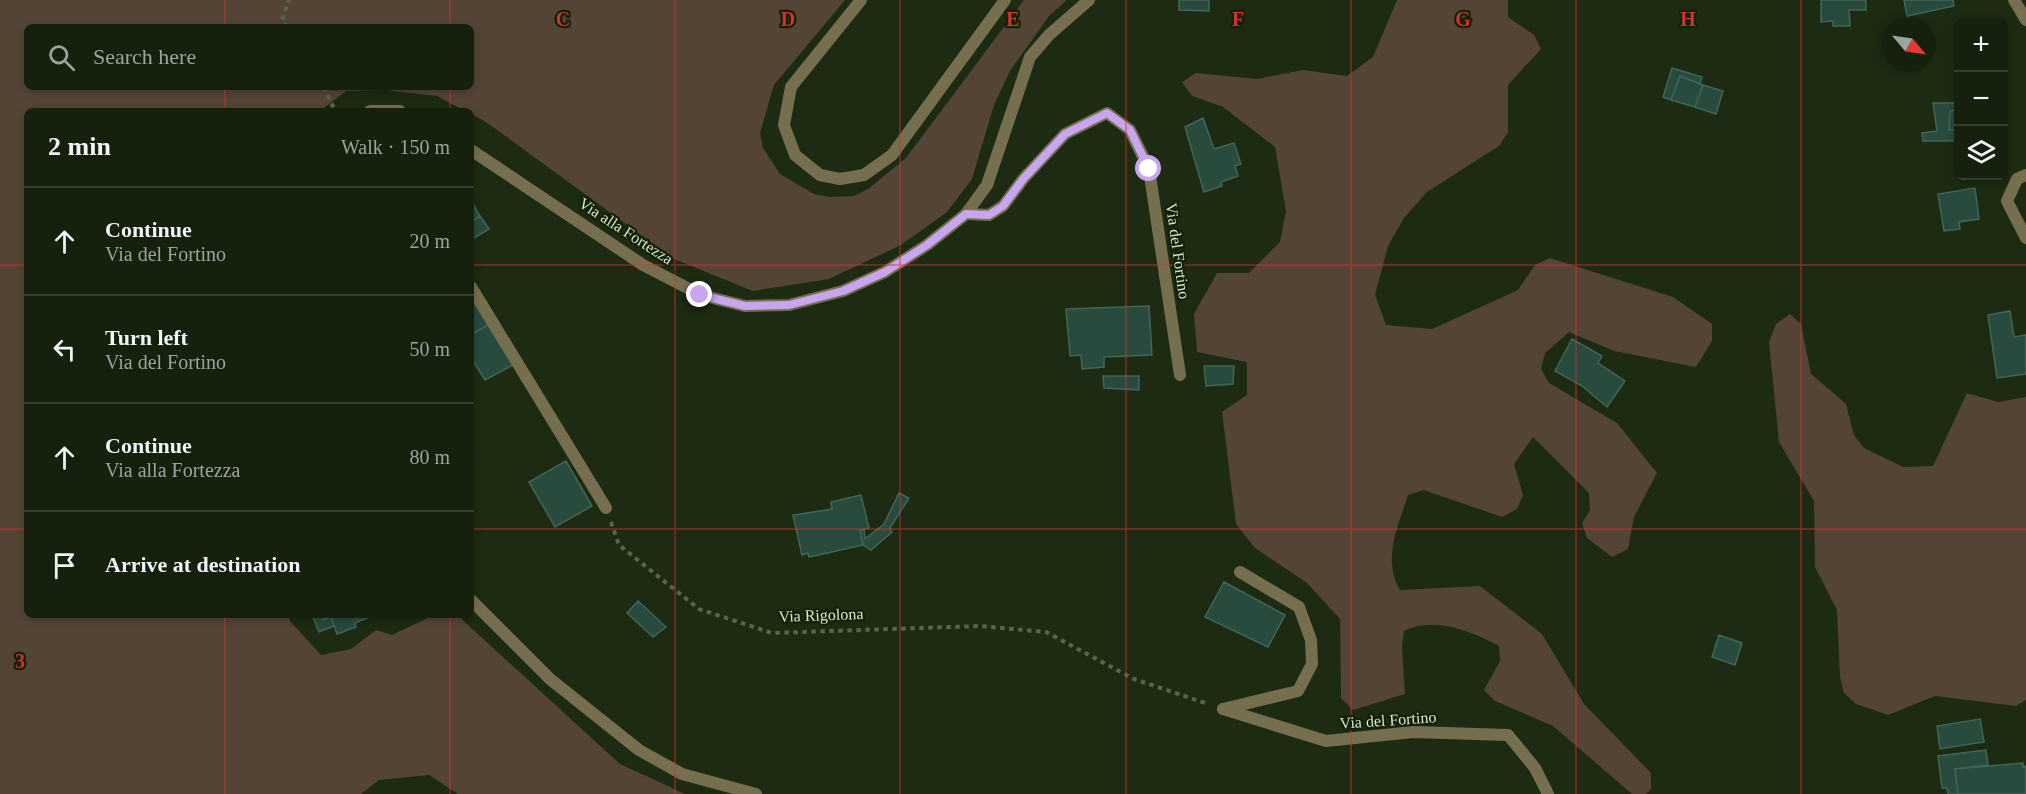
<!DOCTYPE html>
<meta charset="utf-8">
<style>
:root{--surface:#15200d;--page:#222d1b;--text:#f1f3f6;--muted:#9da39d;--line:#343e2e}
body{margin:0;font-family:"Times New Roman",serif;background:var(--page);color:var(--text)}
.controls{position:absolute;right:18px;top:18px;display:grid;overflow:hidden;border-radius:9px;box-shadow:0 3px 9px #0003}
.controls button{width:54px;height:54px;display:grid;place-items:center;padding:0;border:0;border-bottom:2px solid var(--line);background:var(--surface);color:var(--text);font:30px sans-serif}
.compass{position:absolute;left:1882px;top:18px;width:54px;height:54px;border-radius:50%;background:var(--surface);box-shadow:0 3px 9px #0003;rotate:119deg}
.stop{position:absolute;width:18px;height:18px;margin:-14px;border:4px solid #c8a6ef;border-radius:50%;background:#fff}
.stop.end{background:#c8a6ef;border-color:#fff;box-shadow:0 2px 6px #0008}
.list{margin:0;padding:0;list-style:none}
h2{display:flex;justify-content:space-between;align-items:center;height:78px;margin:0;padding:0 24px;font-size:26px}
h2 small{font-size:20px;font-weight:400;color:var(--muted)}
.list li{display:grid;grid-template-columns:39px 1fr auto;gap:18px;align-items:center;box-sizing:border-box;height:108px;padding:0 24px;border-top:2px solid var(--line)}
.list b{display:block;font-size:22px;white-space:nowrap}
.list p{margin:0;font-size:20px;white-space:nowrap;color:var(--muted)}
.list em{font-size:20px;font-style:normal;color:var(--muted)}
.icon{flex:none;width:33px;height:33px;fill:none;stroke:currentColor;stroke-width:2;stroke-linecap:round;stroke-linejoin:round}
.map{position:relative;flex:none;width:2026px;height:794px;overflow:hidden}
.search{position:absolute;background:var(--surface);box-shadow:0 3px 9px #0003;left:24px;top:24px;width:450px;height:66px;display:flex;align-items:center;gap:15px;box-sizing:border-box;padding:0 21px;border-radius:9px;color:var(--muted);font-size:22px}
.panel{position:absolute;background:var(--surface);box-shadow:0 3px 9px #0003;left:24px;top:108px;width:450px;height:510px;border-radius:9px}
.map>svg:first-child{display:block}
.green{fill:#534435;fill-rule:evenodd}
.building{fill:#284b3e;stroke:#416658;stroke-width:1.5}
.lines{fill:none;stroke-linecap:round;stroke-linejoin:round}
.path{stroke:#58654e;stroke-width:4;stroke-dasharray:4.5 4.5;stroke-linecap:butt}
.service{stroke:#766f4f;stroke-width:12}
.minor{stroke:#766f4f;stroke-width:12}
.route{stroke:#c8a6ef;stroke-width:8}
.grid{fill:none;stroke:#d63131;stroke-width:1.5;stroke-opacity:0.55}
.labels{text-anchor:middle;dominant-baseline:central;stroke-width:4.5;stroke-linejoin:round;paint-order:stroke}
.street-label{font-size:16px;fill:#d9e3d3;stroke:#132107}
.grid-label{font-size:20px;text-anchor:middle;font-weight:bold;fill:#d63131;stroke:#132107;stroke-width:4.5;stroke-linejoin:round;paint-order:stroke}
</style>
<div class="map">
<svg width="2026" height="794" viewBox="0 0 2026 794">
<rect width="100%" height="100%" fill="#1c2b11"/>
<path class="green" d="M 0,0 L 845,0 L 774,85 L 760,133 L 763,148 L 780,174 L 814,194 L 830,197 L 854,196 L 868,189 L 906,158 L 1024,0 L 1067,0 L 1049,16 L 1010,71 L 994,105 L 972,179 L 947,212 L 901,245 L 829,279 L 753,291 L 674,259 L 486,122 L 471,114 L 471,111 L 465,111 L 437,96 L 385,90 L 346,91 L 320,111 L 27,111 L 27,615 L 289,615 L 290,621 L 321,655 L 351,649 L 376,630 L 392,635 L 434,615 L 457,615 L 620,764 L 685,794 L 458,794 L 429,775 L 379,780 L 361,794 L 0,794 ZM 27,27 L 471,27 L 471,87 L 27,87 Z
M 1397,0 L 1508,0 L 1508,17 L 1534,35 L 1541,49 L 1508,85 L 1508,132 L 1499,146 L 1427,192 L 1404,218 L 1388,246 L 1375,295 L 1386,325 L 1432,329 L 1518,290 L 1535,265 L 1550,258 L 1673,297 L 1712,324 L 1712,341 L 1696,367 L 1614,351 L 1569,332 L 1545,353 L 1541,369 L 1549,383 L 1617,423 L 1657,473 L 1634,517 L 1628,549 L 1612,557 L 1587,538 L 1582,523 L 1590,510 L 1589,493 L 1533,437 L 1514,464 L 1523,495 L 1517,509 L 1502,517 L 1424,490 L 1408,495 C 1398,526 1382,560 1400,590 L 1480,586 L 1542,634 L 1584,704 L 1651,773 L 1651,789 L 1646,794 L 1632,794 L 1553,726 L 1495,701 L 1484,690 L 1500,661 L 1499,646 C 1471,631 1434,616 1404,631 L 1402,647 L 1405,694 L 1353,710 L 1341,698 L 1340,619 L 1307,583 L 1255,548 L 1236,524 L 1222,412 L 1247,395 L 1247,362 L 1197,352 L 1194,314 L 1217,273 L 1249,273 L 1280,242 L 1286,211 L 1275,147 L 1223,107 L 1192,96 L 1182,82 L 1196,73 L 1257,79 L 1303,70 L 1347,76 L 1373,57 Z
M 1790,314 L 1801,324 L 1811,374 L 1846,404 L 1854,435 L 1864,448 L 1903,467 L 1933,466 L 1967,393 L 1998,402 L 2026,397 L 2026,700 L 2016,706 L 1935,696 L 1888,715 L 1856,704 L 1844,693 L 1840,677 L 1837,610 L 1815,567 L 1814,501 L 1779,442 L 1769,342 L 1776,324 Z"/>
<path class="building" d="M 1179,0 L 1209,0 L 1209,11 L 1179,10 Z
M 1821,0 L 1866,0 L 1866,10 L 1849,10 L 1850,26 L 1833,26 L 1833,21 L 1821,22 Z
M 1904,0 L 1953,0 L 1954,6 L 1907,16 Z
M 1672,68 L 1702,77 L 1700,84 L 1680,76 L 1671,100 L 1663,97 Z
M 1680,76 L 1703,85 L 1695,107 L 1671,100 Z
M 1703,85 L 1723,91 L 1716,114 L 1695,107 Z
M 1933,103 L 1958,103 L 1958,110 L 1950,111 L 1949,130 L 1958,130 L 1958,141 L 1923,141 L 1922,133 L 1937,131 Z
M 1958,110 L 1958,130 L 1949,130 L 1950,111 Z
M 1203,118 L 1214,149 L 1234,143 L 1241,164 L 1235,166 L 1238,176 L 1221,182 L 1222,186 L 1204,192 L 1185,127 Z
M 1975,188 L 1979,219 L 1959,222 L 1960,229 L 1944,231 L 1938,194 Z
M 471,201 L 480,216 L 471,222 Z
M 480,216 L 489,229 L 471,240 L 471,222 Z
M 471,296 L 490,324 L 471,334 Z
M 1149,306 L 1152,355 L 1104,357 L 1104,367 L 1082,369 L 1081,355 L 1070,356 L 1066,309 Z
M 2010,311 L 2014,337 L 2026,335 L 2026,374 L 1997,378 L 1988,315 Z
M 490,324 L 513,365 L 485,380 L 471,358 L 471,334 Z
M 1572,339 L 1602,356 L 1598,363 L 1625,381 L 1607,407 L 1582,386 L 1555,371 Z
M 1204,366 L 1234,366 L 1233,384 L 1206,386 Z
M 1103,376 L 1139,376 L 1139,390 L 1104,388 Z
M 566,461 L 592,506 L 555,527 L 529,482 Z
M 899,493 L 909,498 L 890,528 L 892,532 L 871,550 L 863,545 L 860,530 L 864,530 L 865,539 L 884,524 Z
M 861,495 L 869,528 L 860,530 L 863,545 L 809,557 L 808,553 L 802,555 L 793,515 L 832,509 L 831,502 Z
M 1224,582 L 1285,615 L 1268,647 L 1205,617 Z
M 638,601 L 666,627 L 653,637 L 627,613 Z
M 312,615 L 322,615 L 324,619 L 331,617 L 334,626 L 319,632 Z
M 322,615 L 374,615 L 355,623 L 356,627 L 337,634 L 331,617 L 324,619 Z
M 1719,635 L 1742,643 L 1735,665 L 1712,657 Z
M 1980,719 L 1984,742 L 1940,749 L 1937,726 Z
M 1986,750 L 1988,765 L 1955,769 L 1958,794 L 1948,794 L 1947,788 L 1942,788 L 1938,756 Z
M 2023,763 L 2023,767 L 2026,766 L 2026,794 L 1958,794 L 1955,769 Z"/>
<g class="lines">
<path class="path" d="M 287,27 L 282,20 L 289,0
M 324,87 L 335,111
M 611,522 L 619,545 L 699,609 L 772,633 L 980,626 L 1046,632 L 1134,679 L 1208,704"/>
<path class="service" d="M 966,214 L 989,215 L 1003,206 L 1024,178 L 1065,134 L 1107,113 L 1130,130 L 1149,169 L 1180,375
M 1223,709 L 1298,691 L 1312,664 L 1311,640 L 1299,607 L 1240,572"/>
<path class="minor" d="M 861,0 L 791,87 L 784,125 L 795,155 L 820,175 L 840,179 L 864,175 L 892,155 L 1005,0
M 2014,0 L 2026,20
M 370,111 L 400,111
M 471,150 L 643,265 L 701,295 L 745,306 L 789,305 L 843,291 L 885,272 L 927,245 L 966,214 L 987,185 L 1030,57 L 1049,35 L 1089,0
M 2026,175 L 2017,179 L 2007,201 L 2026,238
M 471,287 L 606,508
M 471,600 L 550,679 L 639,750 L 682,774 L 756,794
M 1223,709 L 1326,741 L 1413,732 L 1508,735 L 1535,768 L 1548,794"/>
</g>
<g class="lines">
<path class="route" d="M 700,295 L 745,306 L 789,305 L 843,291 L 885,272 L 927,245 L 966,214 L 989,215 L 1003,206 L 1024,178 L 1065,134 L 1107,113 L 1130,130 L 1149,169"/>
</g>
<path class="grid" d="M 225,0 L 225,27M 450,0 L 450,27M 675,0 L 675,794M 900,0 L 900,794M 1126,0 L 1126,794M 1351,0 L 1351,794M 1576,0 L 1576,794M 1801,0 L 1801,794M 225,87 L 225,111M 450,87 L 450,111M 0,265 L 27,265M 471,265 L 2026,265M 0,529 L 27,529M 471,529 L 2026,529M 225,615 L 225,794M 450,615 L 450,794"/>
<g class="labels">
<g class="street-label">
<text transform="translate(626 231) rotate(33)">Via alla Fortezza</text>
<text transform="translate(1178 251) rotate(82)">Via del Fortino</text>
<text transform="translate(821 615) rotate(-2)">Via Rigolona</text>
<text transform="translate(1388 720) rotate(-4)">Via del Fortino</text>
</g>
</g>
<g class="grid-label">
<text x="563" y="26">C</text>
<text x="788" y="26">D</text>
<text x="1013" y="26">E</text>
<text x="1238" y="26">F</text>
<text x="1463" y="26">G</text>
<text x="1688" y="26">H</text>
<text x="20" y="668">3</text>
</g>
</svg>
<div class="controls">
<button>+</button>
<button>−</button>
<button><svg class="icon" aria-label="layers" viewBox="0 0 24 24"><path d="M12 4l9 5-9 5-9-5zM3 14l9 5 9-5"/></svg></button>
</div>
<svg class="compass" viewBox="-18 -18 36 36"><path d="M0-13l5 13h-10z" fill="#e53935"/><path d="M0 13l5-13h-10z" fill="#9da39d"/></svg>
<div class="stop" style="left:1149px;top:169px"></div>
<div class="stop end" style="left:700px;top:295px"></div>
<div class="search"><svg class="icon" aria-label="search" viewBox="0 0 24 24"><circle cx="10" cy="10" r="6"/><path d="M15 15l6 6"/></svg>Search here</div>
<section class="panel">
<h2>2 min<small>Walk · 150 m</small></h2>
<ul class="list">
<li><svg class="icon" aria-label="ahead" viewBox="0 0 24 24"><path d="M12 20V5M6 11l6-6 6 6"/></svg><div><b>Continue</b><p>Via del Fortino</p></div><em>20 m</em></li>
<li><svg class="icon" aria-label="left" viewBox="0 0 24 24"><path d="M17 20v-9H6M10 6l-5 5 5 5"/></svg><div><b>Turn left</b><p>Via del Fortino</p></div><em>50 m</em></li>
<li><svg class="icon" aria-label="ahead" viewBox="0 0 24 24"><path d="M12 20V5M6 11l6-6 6 6"/></svg><div><b>Continue</b><p>Via alla Fortezza</p></div><em>80 m</em></li>
<li><svg class="icon" aria-label="arrive" viewBox="0 0 24 24"><path d="M6 21V4h12l-3 4 3 4H6"/></svg><div><b>Arrive at destination</b></div></li>
</ul>
</section>
</div>
